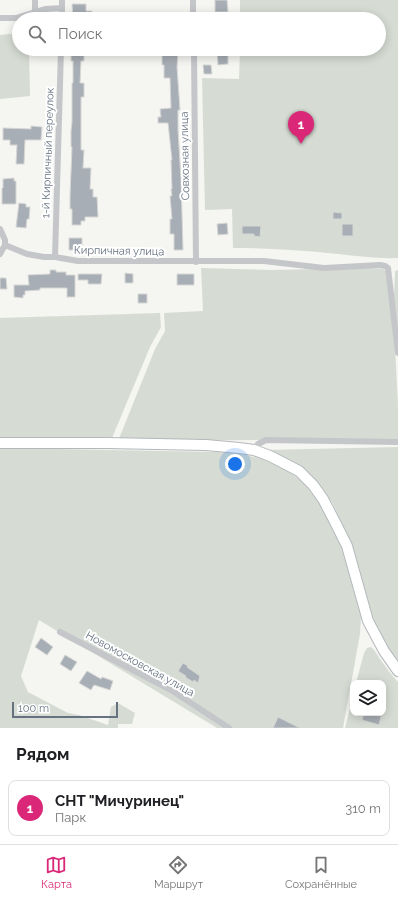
<!DOCTYPE html>
<html lang="ru">
<meta charset="utf-8">
<style>
:root{--surface:#fff;--page:#f6f6f6;--text:#202124;--muted:#757577;--line:#e0e0e0;--accent:#db2777}
body{margin:0;font-family:Raleway,sans-serif;background:var(--page);color:var(--text)}
.controls{position:absolute;right:12px;bottom:12px;display:grid;overflow:hidden;border-radius:8px;box-shadow:0 2px 10px #0003}
.controls button{width:36px;height:36px;display:grid;place-items:center;padding:0;border:0;border-bottom:1px solid var(--line);background:var(--surface);color:var(--text);font:20px sans-serif}
.scale{position:absolute;left:12px;bottom:10px;width:106px;box-sizing:border-box;padding-left:4px;border:2px solid #667281;border-top:0;font-size:11px;line-height:14px;white-space:nowrap;color:#667281;-webkit-text-stroke:3px #fff;paint-order:stroke}
.you{position:absolute;left:235px;top:464px;width:14px;height:14px;margin:-10px;border:3px solid #fff;border-radius:50%;background:#1a73e8;box-shadow:0 0 0 6px #1a73e833}
.badge{display:grid;place-items:center;width:26px;height:26px;border-radius:50%;background:var(--accent);color:#fff;font-size:13px;font-weight:700}
.pin{position:absolute;translate:-50% -33px;filter:drop-shadow(0 1px 2px #0008)}
.pin::after{content:'';position:absolute;top:21px;width:14px;height:12px;background:inherit;clip-path:polygon(0 0,100% 0,50% 100%)}
.list{margin:0;padding:0;list-style:none}
h2{display:flex;justify-content:space-between;align-items:center;height:52px;margin:0;padding:0 16px;font-size:17px}
h2 small{font-size:13px;font-weight:400;color:var(--muted)}
.list li{display:grid;grid-template-columns:26px 1fr auto;gap:12px;align-items:center;box-sizing:border-box;height:56px;margin:0 8px 8px;padding:0 8px;border:1px solid var(--line);border-radius:8px}
.list b{display:block;font-size:15px;white-space:nowrap}
.list p{margin:0;font-size:13px;white-space:nowrap;color:var(--muted)}
.list em{font-size:13px;font-style:normal;color:var(--muted)}
.icon{flex:none;width:22px;height:22px;fill:none;stroke:currentColor;stroke-width:2;stroke-linecap:round;stroke-linejoin:round}
.map{position:relative;flex:none;width:398px;height:728px;overflow:hidden}
.search{position:absolute;background:var(--surface);box-shadow:0 2px 10px #0003;left:12px;right:12px;top:12px;height:44px;display:flex;align-items:center;gap:10px;box-sizing:border-box;padding:0 14px;border-radius:22px;color:var(--muted);font-size:15px}
.sheet{height:116px;background:var(--surface)}
nav{display:flex;justify-content:space-around;align-items:center;box-sizing:border-box;height:56px;border-top:1px solid var(--line);background:var(--surface);font-size:11px;color:var(--muted)}
nav a{display:grid;justify-items:center;gap:2px}
nav .on{color:var(--accent)}
.map>svg:first-child{display:block}
.green{fill:#d6dcd3}
.building{fill:#a8aeb5;stroke:#d6d7d5}
.lines{fill:none;stroke-linecap:round;stroke-linejoin:round}
.primary-casing{stroke:#b4b8bb;stroke-width:12}
.street{stroke:#c4c6ca;stroke-width:6}
.primary{stroke:#fff;stroke-width:10}
.labels{text-anchor:middle;dominant-baseline:central;stroke-width:4;stroke-linejoin:round;paint-order:stroke}
.street-label{font-size:11px;fill:#667281;stroke:#fff}
</style>
<div class="map">
<svg width="398" height="728" viewBox="0 0 398 728">
<rect width="100%" height="100%" fill="#f5f5f2"/>
<path class="green" d="M 240,0 L 398,0 L 398,258 C 375,259 351,255 328,253 C 296,250 264,248 233,248 L 232,209 L 205,210 L 202,78 L 239,79 L 240,49 L 379,49 L 379,19 L 240,19 Z
M 19,33 L 19,49 L 29,49 L 30,96 L 0,99 L 0,35 Z
M 201,268 L 272,270 L 368,268 L 383,269 L 386,271 L 395,348 L 398,405 L 398,439 L 118,441 L 155,349 L 165,331 L 164,313 L 203,311 Z
M 398,270 L 398,329 L 394,297 L 395,271 Z
M 160,313 L 161,327 L 150,347 L 112,438 L 0,439 L 0,318 Z
M 398,447 L 398,664 L 388,653 L 372,615 L 352,544 L 332,502 L 317,481 L 296,464 L 264,450 Z
M 0,448 L 217,452 L 241,454 L 262,459 L 278,466 L 293,474 L 306,485 L 318,501 L 330,522 L 342,549 L 361,617 L 360,634 L 343,728 L 217,728 L 39,620 L 21,676 L 28,692 L 68,713 L 79,715 L 108,725 L 111,707 L 118,703 L 135,713 L 132,724 L 118,724 L 118,728 L 0,728 Z
M 371,647 C 375,650 377,655 380,659 C 386,667 391,675 398,682 L 398,728 L 345,728 L 353,696 L 353,713 L 383,713 L 383,683 L 356,683 L 364,653 L 367,648 Z"/>
<path class="building" d="M 215,0 L 227,0 L 228,12 L 215,12 Z
M 72,4 L 86,4 L 86,11 L 92,11 L 92,19 L 73,19 Z
M 71,49 L 79,50 L 79,53 L 84,53 L 84,61 L 81,61 L 80,83 L 84,83 L 84,97 L 81,97 L 81,150 L 84,150 L 83,168 L 91,168 L 90,189 L 93,189 L 93,197 L 97,197 L 98,217 L 85,217 L 85,221 L 81,221 L 81,225 L 72,225 L 72,209 L 70,209 L 70,196 L 72,147 L 71,147 L 71,131 L 72,122 L 72,83 L 73,83 L 73,61 L 71,61 Z
M 162,50 L 178,52 L 177,67 L 180,110 L 178,110 L 178,130 L 181,179 L 183,250 L 174,250 L 174,234 L 170,234 L 170,219 L 172,219 L 170,196 L 172,196 L 171,189 L 172,189 L 171,160 L 172,160 L 168,123 L 158,123 L 158,117 L 161,117 L 160,109 L 171,108 L 170,78 L 164,78 L 164,65 L 162,65 Z
M 228,51 L 228,64 L 218,65 L 217,52 Z
M 203,65 L 211,65 L 212,74 L 204,74 Z
M 31,126 L 42,127 L 41,140 L 25,140 L 24,164 L 16,164 L 17,145 L 10,145 L 10,140 L 3,140 L 3,128 L 31,129 Z
M 14,178 L 14,181 L 16,181 L 16,204 L 2,204 L 2,188 L 3,188 L 3,179 Z
M 19,203 L 26,204 L 26,207 L 30,207 L 29,219 L 27,219 L 26,228 L 16,227 Z
M 333,212 L 342,213 L 342,219 L 333,219 Z
M 227,223 L 228,234 L 218,235 L 217,224 Z
M 342,224 L 353,224 L 353,236 L 342,236 Z
M 242,226 L 261,226 L 260,237 L 254,236 L 254,234 L 242,234 Z
M 69,238 L 82,238 L 82,250 L 69,250 Z
M 50,270 L 56,270 L 56,272 L 66,272 L 66,275 L 75,275 L 75,297 L 67,297 L 67,288 L 40,288 L 40,290 L 25,291 L 25,295 L 23,295 L 23,298 L 14,297 L 14,285 L 29,285 L 28,275 L 50,274 Z
M 125,273 L 133,274 L 133,283 L 125,283 Z
M 78,274 L 102,274 L 101,284 L 88,284 L 88,280 L 78,280 Z
M 177,274 L 194,274 L 194,285 L 177,285 Z
M 0,278 L 6,278 L 7,289 L 0,289 Z
M 138,294 L 147,294 L 147,303 L 138,303 Z
M 41,638 L 53,647 L 47,655 L 35,647 Z
M 65,655 L 77,662 L 71,671 L 60,664 Z
M 183,663 L 188,666 L 187,667 L 200,676 L 198,683 L 194,680 L 193,682 L 185,677 L 186,676 L 178,671 Z
M 87,671 L 101,679 L 102,677 L 113,681 L 110,690 L 94,685 L 91,690 L 79,683 Z
M 364,713 L 382,713 L 379,725 L 362,720 Z
M 278,717 L 300,728 L 273,728 Z"/>
<g class="lines">
<defs>
<path id="primary" d="M 0,443 L 107,443 L 206,445 L 239,448 L 254,450 L 270,456 L 299,471 L 313,485 L 323,499 L 334,520 L 347,546 L 368,621 L 384,651 L 398,671"/>
</defs>
<use href="#primary" class="primary-casing"/>
<path class="street" d="M 35,0 L 35,12
M 193,0 L 193,19
M 0,18 L 16,18 L 35,12 L 45,9 L 62,8
M 62,19 L 62,0
M 194,49 L 196,262
M 0,229 L 5,240 L 5,245
M 0,254 L 5,245 L 27,254 L 44,257 L 55,257 L 78,261 L 264,261 L 324,268 L 380,265 L 385,266 L 388,268 L 398,353
M 55,257 L 61,49
M 254,450 L 258,444 L 266,440 L 398,442
M 60,632 L 171,690 L 229,728"/>
<use href="#primary" class="primary"/>
</g>
<g class="labels">
<g class="street-label">
<text transform="translate(48 153) rotate(-88)">1-й Кирпичный переулок</text>
<text transform="translate(185 156) rotate(-91)">Совхозная улица</text>
<text transform="translate(119 251) rotate(1)">Кирпичная улица</text>
<text transform="translate(140 664) rotate(29)">Новомосковская улица</text>
</g>
</g>
</svg>
<div class="controls">
<button><svg class="icon" aria-label="layers" viewBox="0 0 24 24"><path d="M12 4l9 5-9 5-9-5zM3 14l9 5 9-5"/></svg></button>
</div>
<div class="scale">100 m</div>
<div class="you"></div>
<div class="pin badge" style="left:301px;top:144px">1</div>
<div class="search"><svg class="icon" aria-label="search" viewBox="0 0 24 24"><circle cx="10" cy="10" r="6"/><path d="M15 15l6 6"/></svg>Поиск</div>
</div>
<section class="sheet">
<h2>Рядом<small></small></h2>
<ul class="list">
<li><span class="badge">1</span><div><b>СНТ &quot;Мичуринец&quot;</b><p>Парк</p></div><em>310 m</em></li>
</ul>
</section>
<nav>
<a class="on"><svg class="icon" aria-label="map" viewBox="0 0 24 24"><path d="M3 6l6-2 6 2 6-2v14l-6 2-6-2-6 2zM9 4v14M15 6v14"/></svg>Карта</a>
<a><svg class="icon" aria-label="directions" viewBox="0 0 24 24"><path d="M12 3l9 9-9 9-9-9zM9 14v-3h6M13 9l2 2-2 2"/></svg>Маршрут</a>
<a><svg class="icon" aria-label="saved" viewBox="0 0 24 24"><path d="M7 4h10v16l-5-4-5 4z"/></svg>Сохранённые</a>
</nav>
